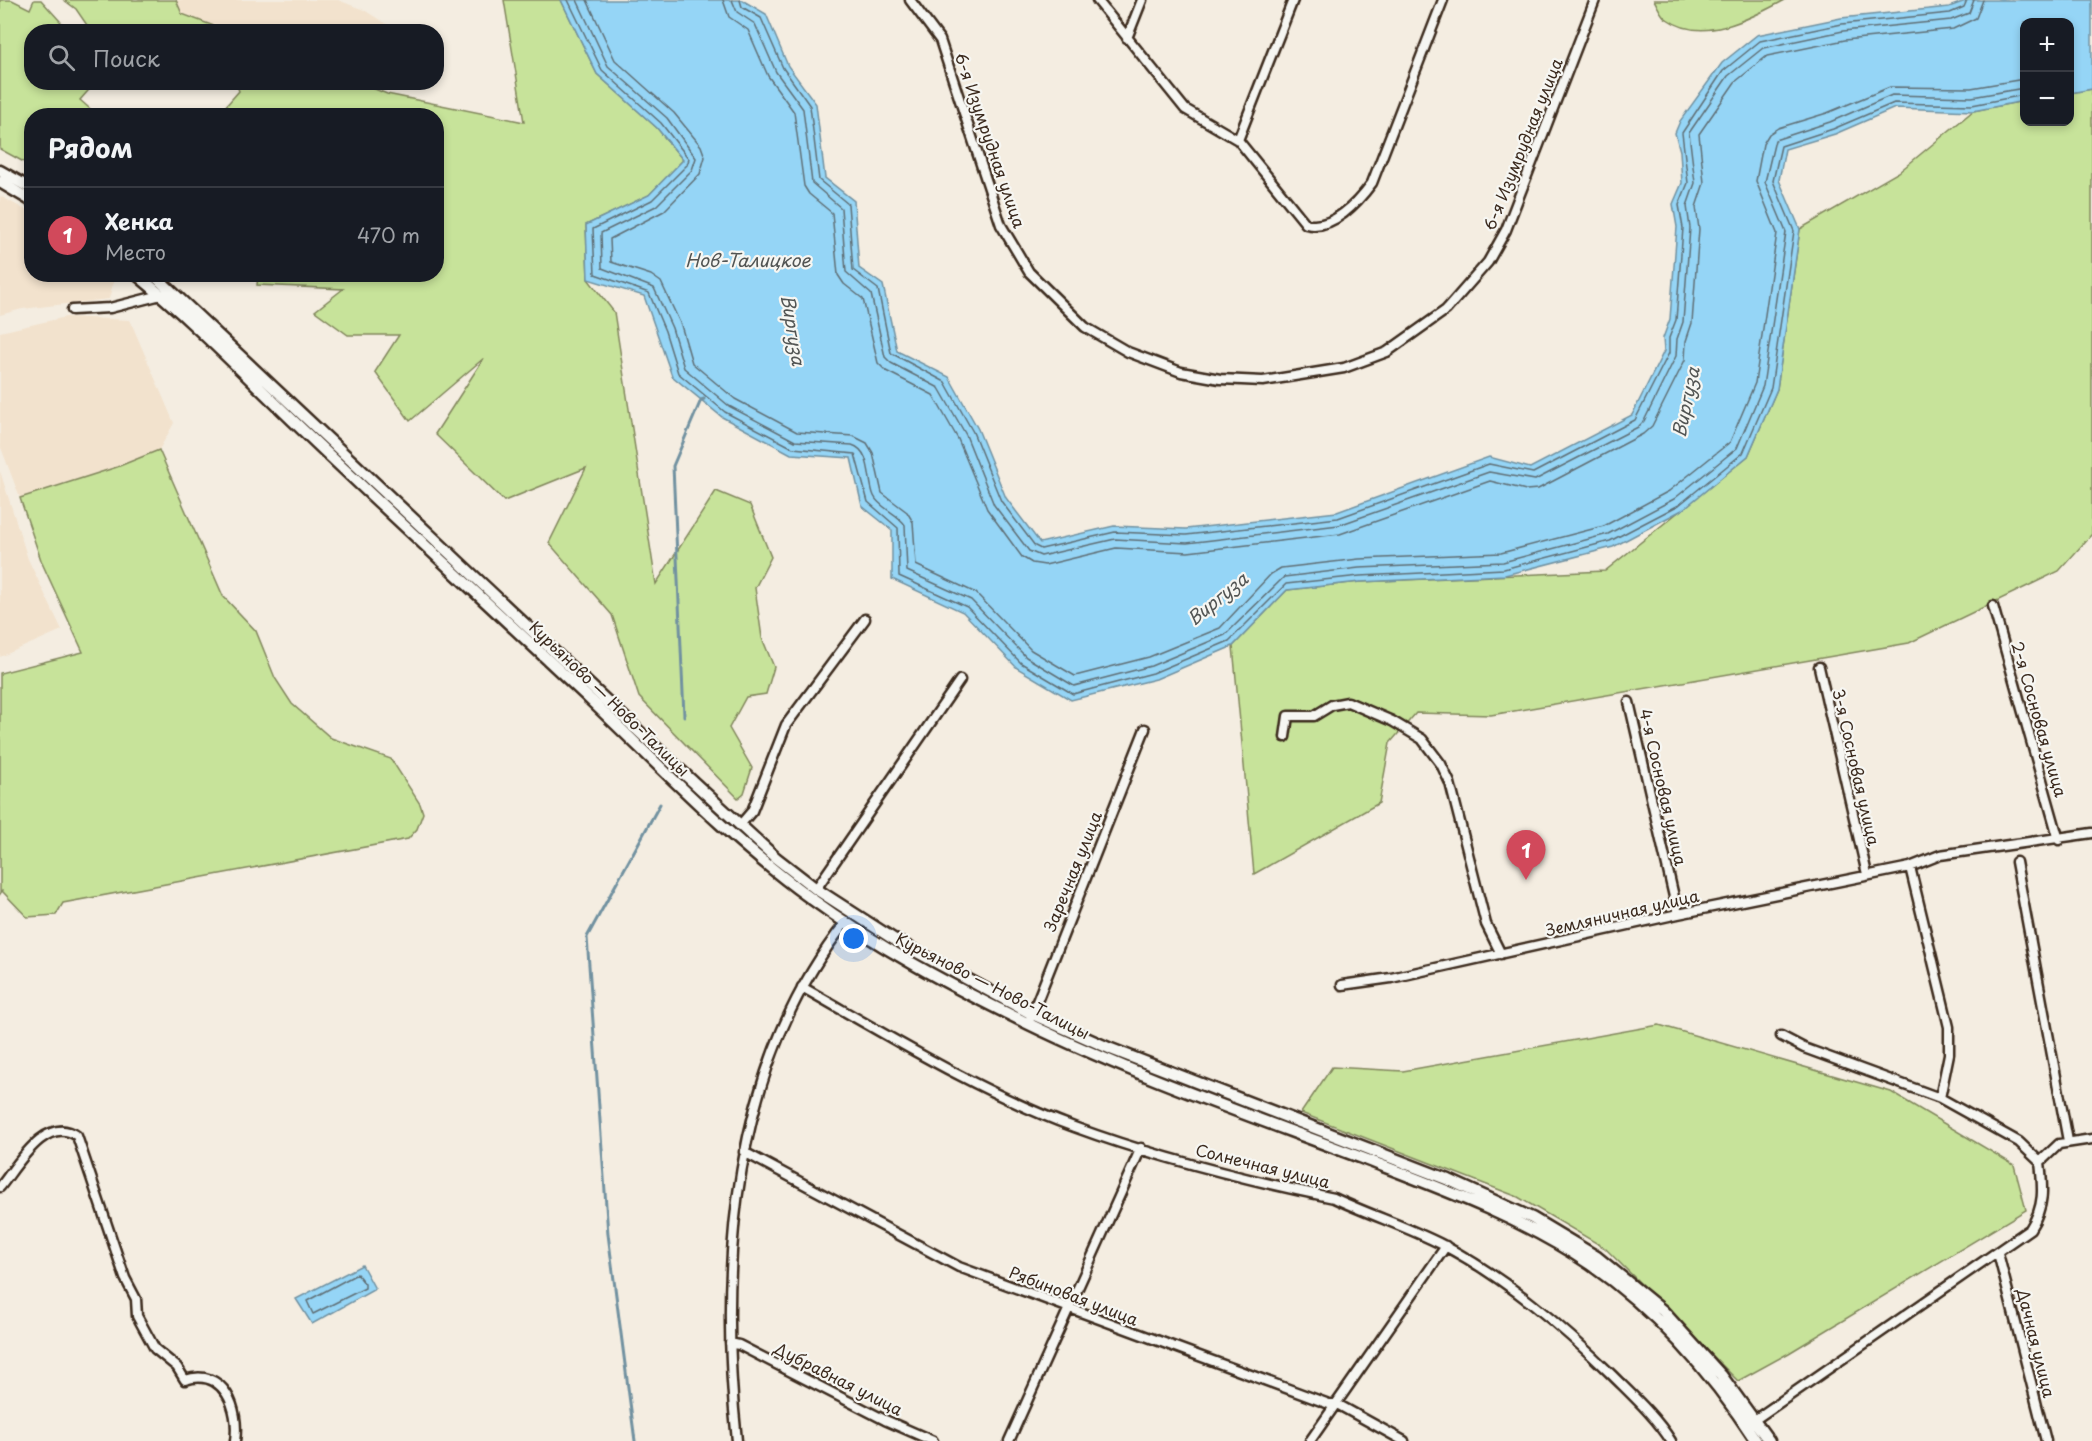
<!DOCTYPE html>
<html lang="ru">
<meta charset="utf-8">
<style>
:root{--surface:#171b24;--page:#20242c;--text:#f1f3f6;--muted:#9ea1a6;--line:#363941;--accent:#d1495b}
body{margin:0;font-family:"Playpen Sans",sans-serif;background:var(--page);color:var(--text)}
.controls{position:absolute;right:18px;top:18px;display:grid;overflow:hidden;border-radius:12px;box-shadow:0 3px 9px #0003}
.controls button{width:54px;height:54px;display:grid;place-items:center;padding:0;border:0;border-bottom:2px solid var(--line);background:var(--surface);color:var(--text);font:30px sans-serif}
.you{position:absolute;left:854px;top:939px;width:21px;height:21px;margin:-15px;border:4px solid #fff;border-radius:50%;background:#1a73e8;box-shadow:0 0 0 9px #1a73e833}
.badge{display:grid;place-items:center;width:39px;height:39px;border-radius:50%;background:var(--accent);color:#fff;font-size:20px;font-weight:700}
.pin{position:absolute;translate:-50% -50px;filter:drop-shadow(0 2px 3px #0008)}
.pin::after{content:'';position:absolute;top:32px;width:21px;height:18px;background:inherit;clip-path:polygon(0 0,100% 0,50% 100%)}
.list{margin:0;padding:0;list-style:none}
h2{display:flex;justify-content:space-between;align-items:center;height:78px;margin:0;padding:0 24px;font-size:26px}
h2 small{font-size:20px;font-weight:400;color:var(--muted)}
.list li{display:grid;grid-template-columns:39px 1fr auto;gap:18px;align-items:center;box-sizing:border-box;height:96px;padding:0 24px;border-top:2px solid var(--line)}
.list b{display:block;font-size:22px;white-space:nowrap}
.list p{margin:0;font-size:20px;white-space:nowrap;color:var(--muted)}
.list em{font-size:20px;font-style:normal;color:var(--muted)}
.icon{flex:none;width:33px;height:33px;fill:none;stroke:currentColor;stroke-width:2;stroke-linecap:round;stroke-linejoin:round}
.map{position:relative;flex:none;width:2092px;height:1441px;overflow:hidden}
.search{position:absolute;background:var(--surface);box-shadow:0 3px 9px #0003;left:24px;top:24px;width:420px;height:66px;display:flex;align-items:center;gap:15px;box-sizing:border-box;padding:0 21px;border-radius:24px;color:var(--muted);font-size:22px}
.panel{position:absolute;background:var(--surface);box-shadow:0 3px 9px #0003;left:24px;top:108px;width:420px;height:174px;border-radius:24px}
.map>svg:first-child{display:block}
.built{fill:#f2e2cd}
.green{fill:#c7e39a;stroke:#81865c;stroke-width:1.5}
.water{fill:#95d5f6;stroke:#7191a0;stroke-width:1.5}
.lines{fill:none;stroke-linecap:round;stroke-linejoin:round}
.shore{stroke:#5f6e74;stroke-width:1.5}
.stream{stroke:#7191a0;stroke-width:3}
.minor-casing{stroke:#3b2a1e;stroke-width:13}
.secondary-casing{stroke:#3b2a1e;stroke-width:15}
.minor{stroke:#f6f6f2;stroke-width:8}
.secondary{stroke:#f6f6f2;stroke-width:10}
.labels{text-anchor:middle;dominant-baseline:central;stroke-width:4.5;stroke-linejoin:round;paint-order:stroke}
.street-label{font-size:16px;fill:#3b2a1e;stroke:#f6f6f2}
.water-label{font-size:18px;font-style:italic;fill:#525554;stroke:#f6f6f2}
</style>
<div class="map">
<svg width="2092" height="1441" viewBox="0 0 2092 1441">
<rect width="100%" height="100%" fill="#f4ede1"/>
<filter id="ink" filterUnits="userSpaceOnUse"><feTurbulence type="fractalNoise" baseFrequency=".0167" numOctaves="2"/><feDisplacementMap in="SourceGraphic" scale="12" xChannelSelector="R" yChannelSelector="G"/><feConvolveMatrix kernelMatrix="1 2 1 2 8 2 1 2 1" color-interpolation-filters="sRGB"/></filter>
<g filter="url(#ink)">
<path class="built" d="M 176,0 L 338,0 L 364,10 L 396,30 L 227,31 L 182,14 Z
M 0,196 L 31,213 L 32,274 L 115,275 L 109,299 L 22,309 L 0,315 Z
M 66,317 L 130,320 L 174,423 L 159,450 L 117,467 L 20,498 L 0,445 L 0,332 Z
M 0,471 L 28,559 L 62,630 L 0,657 Z"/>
<path class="green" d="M 0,0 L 12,0 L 30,9 L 34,0 L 41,0 L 69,31 L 32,32 L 32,82 L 95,83 L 80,100 L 97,115 L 32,116 L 31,166 L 0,149 Z
M 64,0 L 176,0 L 182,14 L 227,31 L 91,31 L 76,9 Z
M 504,0 L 561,0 L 597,74 L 657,128 L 683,160 L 649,195 L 586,225 L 588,279 L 614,312 L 656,584 L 716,491 L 750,505 L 771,557 L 755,588 L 762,638 L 774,667 L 766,694 L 746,697 L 729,728 L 752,768 L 744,793 L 738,798 L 639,697 L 612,615 L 549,543 L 586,468 L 504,501 L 435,434 L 484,358 L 410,421 L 375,372 L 399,335 L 348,335 L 315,311 L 343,289 L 257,285 L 258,275 L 436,274 L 436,116 L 217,116 L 239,91 L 236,83 L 358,82 L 387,94 L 524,122 Z
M 1654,0 L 1785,0 C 1751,18 1703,45 1667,19 C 1661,16 1658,6 1654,0 Z
M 2092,89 L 2092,534 L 2059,571 L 1909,643 L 1491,715 L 1416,713 L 1390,743 L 1379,803 L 1254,874 L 1233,646 L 1287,590 L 1360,582 L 1605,571 L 1748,456 L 1777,389 L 1800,229 L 1899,172 L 1973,111 L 2024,101 L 2024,122 L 2070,122 L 2070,93 Z
M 159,450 L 223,596 L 256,631 L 275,678 L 292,704 L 331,738 L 391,759 L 420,804 L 423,813 L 417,829 L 408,839 L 63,903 L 56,915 L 27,917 L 2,891 L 0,894 L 0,673 L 83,652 L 42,563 L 20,498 L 117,467 Z
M 1659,1025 L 1891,1092 L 2014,1165 L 2026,1210 L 1789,1353 L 1738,1381 L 1605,1248 L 1518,1197 L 1301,1113 L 1332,1067 L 1403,1071 Z"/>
<path class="water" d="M 561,0 L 742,0 L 766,14 L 788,66 L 816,104 L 825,178 L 854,201 L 859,268 L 883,285 L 897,351 L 949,377 L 978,429 L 1006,498 L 1040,543 L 1114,526 L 1186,529 L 1337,512 L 1489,457 L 1530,468 L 1632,415 L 1664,351 L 1663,338 L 1670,319 L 1677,227 L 1673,204 L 1682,183 L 1680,151 L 1675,133 L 1680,121 L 1722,63 L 1757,35 L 1841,18 L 1949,7 L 1968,0 L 2092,0 L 2092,89 L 2070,93 L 2070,22 L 2024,22 L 2024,101 L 1973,111 L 1895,108 L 1835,134 L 1785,149 L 1779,180 L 1800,229 L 1777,389 L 1748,456 L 1682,510 L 1613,547 L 1505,575 L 1360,582 L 1287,590 L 1233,646 L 1156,679 L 1071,700 L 1017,668 L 963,612 L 892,579 L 892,530 L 862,506 L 851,458 L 791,454 L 722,417 L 672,376 L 644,296 L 588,279 L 586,225 L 649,195 L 683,160 L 657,128 L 597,74 Z
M 362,1265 L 375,1289 L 312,1324 L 296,1299 Z"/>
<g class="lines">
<path class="shore" d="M 568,0 L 602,70 L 661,123 L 689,159 L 687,165 L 652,200 L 593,229 L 595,274 L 649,293 L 665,331 L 678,373 L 725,412 L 793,448 L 855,454 L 868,502 L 898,528 L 899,576 L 967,607 L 1021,663 L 1073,694 L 1153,673 L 1229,641 L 1286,584 L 1360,576 L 1504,569 L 1610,541 L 1679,505 L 1743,453 L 1771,388 L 1794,231 L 1773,181 L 1781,146 L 1833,129 L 1894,103 L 1972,105 L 2024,95
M 577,0 L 608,66 L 667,118 L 696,158 L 692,170 L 656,206 L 601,233 L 602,268 L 654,288 L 672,328 L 684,368 L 729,406 L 795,441 L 852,445 C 872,451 867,480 874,496 C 879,508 898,513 905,525 L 907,571 L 971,600 L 1026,657 L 1074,686 L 1151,666 L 1225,635 L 1284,577 L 1359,568 L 1503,562 L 1608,534 L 1674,499 L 1737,448 L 1763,386 L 1786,232 L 1765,182 L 1775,140 L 1830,122 L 1892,95 L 1972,97 L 2024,88
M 587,0 L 615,60 L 674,113 L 701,146 L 705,157 L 700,174 L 664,211 L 610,239 L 611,262 L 651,275 L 661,282 L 681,325 L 692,363 L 735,399 L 797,432 L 853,436 L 867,443 L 873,453 L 882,493 L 907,512 L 913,522 L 916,565 L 976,593 L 1031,650 L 1075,676 L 1149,657 L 1220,628 L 1271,574 L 1281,568 L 1359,559 L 1501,553 L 1604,526 L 1669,491 L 1730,442 L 1755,383 L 1777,233 L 1756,181 L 1763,144 L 1769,134 L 1778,128 L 1827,113 L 1890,87 L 1971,88 L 2024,79
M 723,0 L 729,17 L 748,30 L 768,76 L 794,112 L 804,186 L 809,194 L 832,213 L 838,275 L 844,284 L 863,299 L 878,363 L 886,371 L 933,395 L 958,439 L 987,509 L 1022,557 L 1032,563 L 1045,565 L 1116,548 L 1188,552 L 1340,534 L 1490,481 L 1526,490 L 1538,489 L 1643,434 L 1652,426 L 1685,360 L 1686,341 L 1692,323 L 1699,229 L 1696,207 L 1704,183 L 1699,134 L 1735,82 L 1767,56 L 1845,40 L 1953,29 L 1976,18 L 1983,0
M 732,0 L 737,12 L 755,24 L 776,72 L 803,109 L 812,183 L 841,208 L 846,272 L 871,294 L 885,357 L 891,363 L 939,388 L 966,435 L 994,505 L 1029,551 L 1041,556 L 1115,539 L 1187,543 L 1339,525 L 1489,472 L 1535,480 L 1638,427 L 1644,421 L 1676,356 L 1677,339 L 1683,322 L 1690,228 L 1687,206 L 1695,183 L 1689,133 L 1728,76 L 1763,48 L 1843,31 L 1951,20 L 1969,13 L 1974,0
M 740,0 L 742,7 L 761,18 L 783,68 L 810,106 L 819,180 L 848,204 L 853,270 L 878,289 L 891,353 L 945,382 L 973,432 L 1001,501 L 1035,546 L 1041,549 L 1115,532 L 1186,535 L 1338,518 L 1489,464 L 1533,473 L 1635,420 L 1669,353 L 1669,338 L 1676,320 L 1683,228 L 1679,205 L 1688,183 L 1682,133 L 1723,71 L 1760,41 L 1842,24 L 1950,13 L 1964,7 L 1967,0
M 357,1274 L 365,1284 L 365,1288 L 313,1314 L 307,1301 Z"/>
<path class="stream" d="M 684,716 L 673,466 L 701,400 L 704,399
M 635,1441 L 608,1234 L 587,937 L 660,804"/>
<defs>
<path id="minor" d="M 910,0 L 940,40 L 1001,225 L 1029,272 L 1085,327 L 1128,352 L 1181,372 L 1220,379 L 1263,381 L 1344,368 L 1387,352 L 1446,310 L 1488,262 L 1506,230 L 1595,0
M 1097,0 L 1185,109 L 1238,140 L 1306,224 C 1332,231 1358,202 1372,183 L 1443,0
M 1127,38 L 1142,0
M 1238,140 L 1293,0
M 72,310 L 110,308 L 161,295
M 1993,606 L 2059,840
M 1819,667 L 1867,874
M 1629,702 L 1678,914
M 1285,737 L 1288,716 L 1314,716 L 1332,705 L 1348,702 L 1392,721 L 1422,739 L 1441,764 L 1450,783 L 1486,924 L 1501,954
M 740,825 L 752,811 L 786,725 L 865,619
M 2016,862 L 2068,1141
M 1910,867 L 1949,1027 L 1949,1054 L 1940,1098
M 816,889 L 960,680
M 1342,985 L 1391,978 L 1678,914 L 1910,867 L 1940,855 L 2092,833
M 802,987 C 890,1037 979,1092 1074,1127 C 1158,1158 1247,1180 1334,1198 C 1370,1215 1408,1227 1443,1245 C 1507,1279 1562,1326 1613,1376 C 1633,1396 1656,1417 1671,1441
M 1030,1019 L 1145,729
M 1781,1036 L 1804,1048 L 1940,1098 L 2019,1142 L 2040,1162
M 744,1152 L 959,1267 L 1329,1404 L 1337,1404 L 1404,1441
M 2040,1162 L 2059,1144 L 2092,1139
M 0,1187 C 17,1166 46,1114 77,1136 L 125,1278 L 136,1299 L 137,1316 L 155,1349 L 177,1367 L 185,1380 C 224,1367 240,1409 235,1441
M 1998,1253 L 2046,1441
M 730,1343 L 739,1345 L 885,1420 L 933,1441
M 1750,1423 L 2030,1229 C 2045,1206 2043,1188 2040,1162
M 737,1441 C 718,1266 732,1065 846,922
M 1009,1441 L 1141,1148
M 1310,1441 L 1446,1246"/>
<path id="secondary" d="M 0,171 L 32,189
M 0,182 L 32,201
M 136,274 C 197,324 251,381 307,434 C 403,526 501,615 597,706 C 665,771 732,841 809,897 C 877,947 953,987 1029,1024 C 1142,1079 1261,1119 1378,1164 C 1451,1192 1525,1220 1590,1264 C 1656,1310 1712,1373 1756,1441
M 153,274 L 666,757 L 776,858 L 816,889 L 895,940 L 1032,1014 L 1111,1049 L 1449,1180 L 1532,1218 L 1597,1257 L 1663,1311 L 1721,1375 L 1769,1441"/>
</defs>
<use href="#minor" class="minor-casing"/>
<use href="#secondary" class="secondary-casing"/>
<use href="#minor" class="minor"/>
<use href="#secondary" class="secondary"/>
</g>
</g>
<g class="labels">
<g class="street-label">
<text transform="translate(991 140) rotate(71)">6-я Изумрудная улица</text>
<text transform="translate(1522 144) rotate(-68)">6-я Изумрудная улица</text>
<text transform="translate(610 698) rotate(44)">Курьяново — Ново-Талицы</text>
<text transform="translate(2040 719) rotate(74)">2-я Сосновая улица</text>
<text transform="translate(1857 767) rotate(77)">3-я Сосновая улица</text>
<text transform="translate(1664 787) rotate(77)">4-я Сосновая улица</text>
<text transform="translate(1072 871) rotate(-68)">Заречная улица</text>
<text transform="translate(1622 912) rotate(-13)">Земляничная улица</text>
<text transform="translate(993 985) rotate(27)">Курьяново — Ново-Талицы</text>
<text transform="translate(1263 1165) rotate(14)">Солнечная улица</text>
<text transform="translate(1074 1295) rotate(21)">Рябиновая улица</text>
<text transform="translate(2037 1343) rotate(76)">Дачная улица</text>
<text transform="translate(839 1378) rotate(27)">Дубравная улица</text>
</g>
<g class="water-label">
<text x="748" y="259">Нов-Талицкое</text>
<text transform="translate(794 330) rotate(81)">Виргуза</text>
<text transform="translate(1685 402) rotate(-78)">Виргуза</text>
<text transform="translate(1217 598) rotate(-39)">Виргуза</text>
</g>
</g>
</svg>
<div class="controls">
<button>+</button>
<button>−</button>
</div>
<div class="you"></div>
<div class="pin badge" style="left:1526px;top:880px">1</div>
<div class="search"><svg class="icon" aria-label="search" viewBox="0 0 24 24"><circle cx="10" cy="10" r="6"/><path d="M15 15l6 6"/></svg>Поиск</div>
<section class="panel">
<h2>Рядом<small></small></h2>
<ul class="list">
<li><span class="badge">1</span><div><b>Хенка</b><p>Место</p></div><em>470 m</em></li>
</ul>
</section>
</div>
